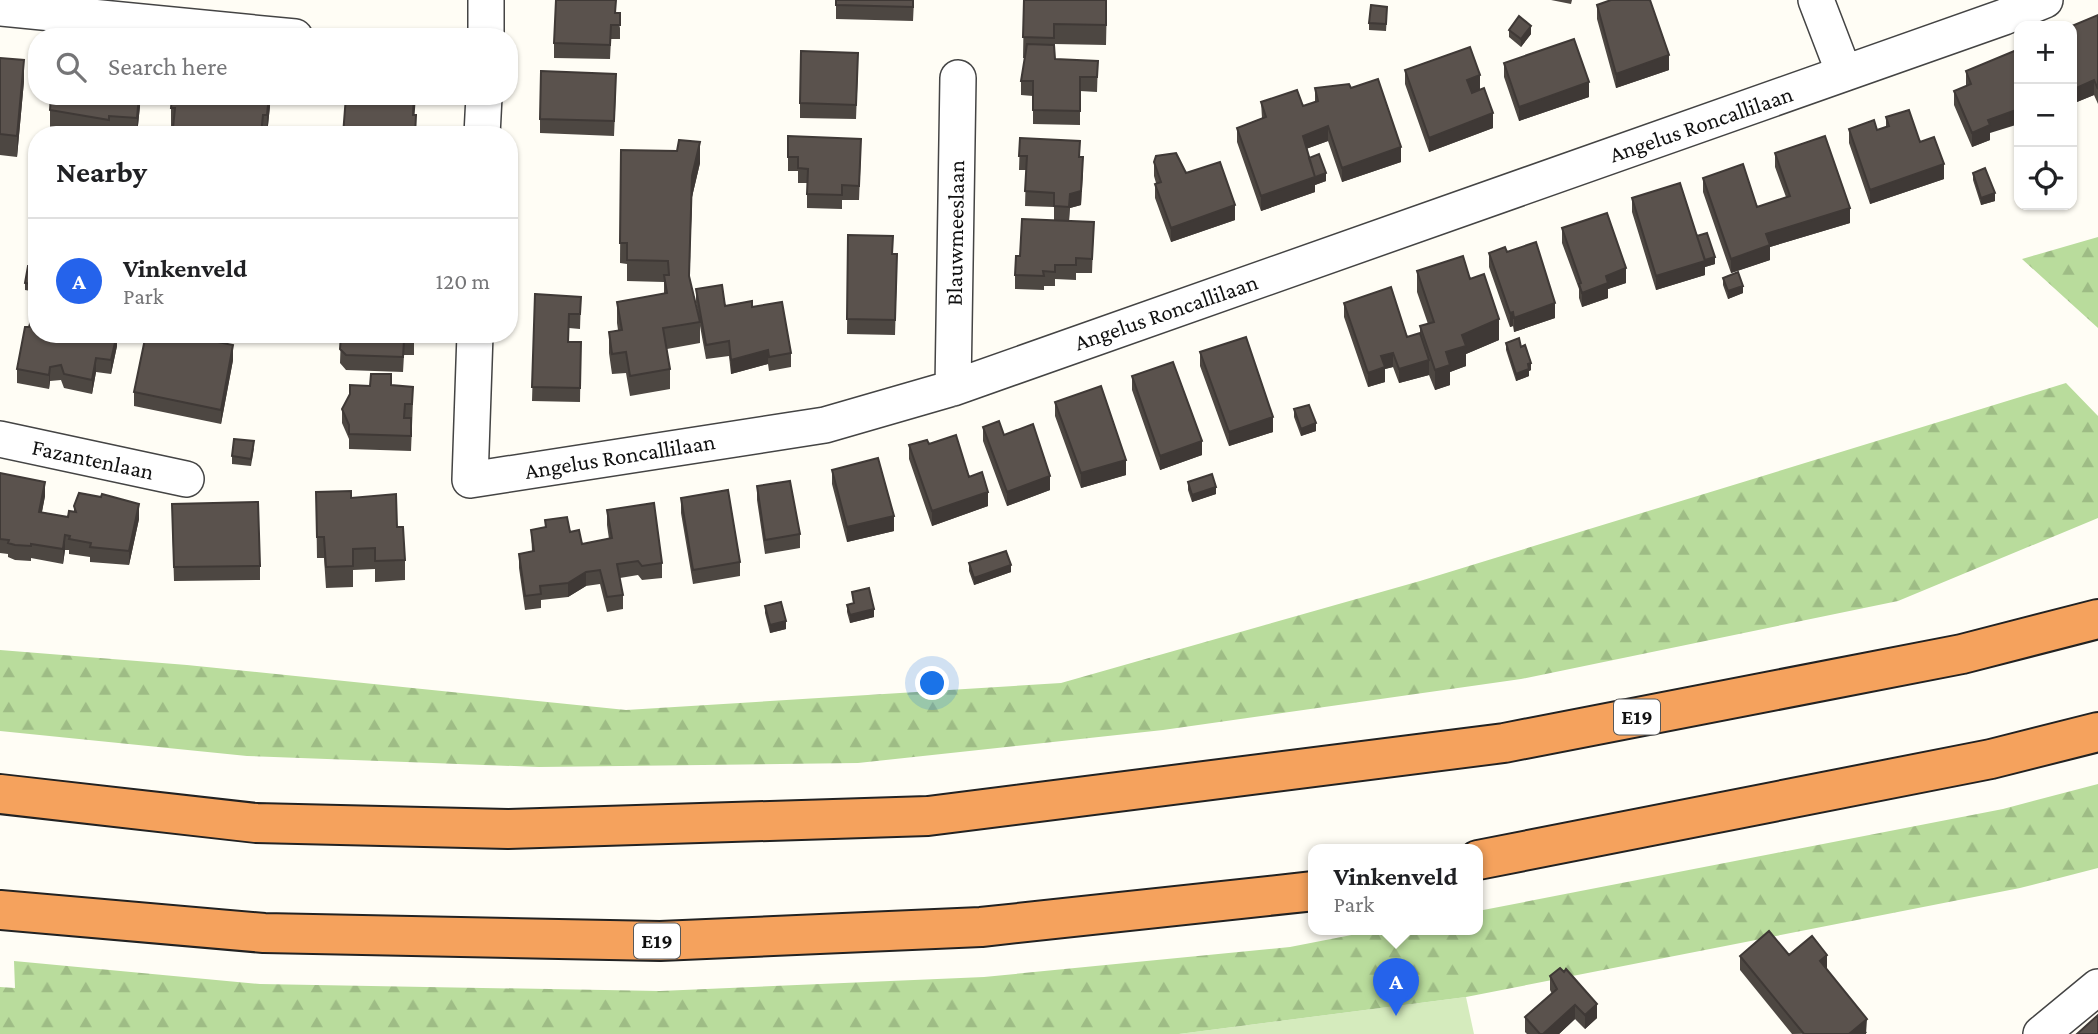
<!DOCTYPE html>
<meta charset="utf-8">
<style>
:root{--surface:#fff;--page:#f6f6f6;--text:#202124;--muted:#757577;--line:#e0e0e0;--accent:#2563eb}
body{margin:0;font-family:"Crimson Pro",serif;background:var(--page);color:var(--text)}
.controls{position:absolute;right:21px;top:21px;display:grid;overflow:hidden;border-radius:14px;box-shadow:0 2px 5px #0004}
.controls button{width:63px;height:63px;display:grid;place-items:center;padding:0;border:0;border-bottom:2px solid var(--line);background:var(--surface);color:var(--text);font:35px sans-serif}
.you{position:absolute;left:933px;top:684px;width:24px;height:24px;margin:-18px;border:5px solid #fff;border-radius:50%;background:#1a73e8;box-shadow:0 0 0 10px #1a73e833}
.badge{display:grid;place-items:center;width:46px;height:46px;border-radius:50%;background:var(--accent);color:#fff;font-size:23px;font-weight:700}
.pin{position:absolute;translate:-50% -58px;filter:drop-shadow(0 2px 4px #0008)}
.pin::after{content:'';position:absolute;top:37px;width:24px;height:21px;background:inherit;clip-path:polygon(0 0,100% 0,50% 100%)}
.popup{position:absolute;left:1308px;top:844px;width:175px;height:91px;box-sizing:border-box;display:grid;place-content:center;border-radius:14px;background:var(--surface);filter:drop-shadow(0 2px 5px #0005);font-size:23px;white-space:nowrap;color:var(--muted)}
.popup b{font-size:26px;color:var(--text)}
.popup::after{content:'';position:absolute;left:50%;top:100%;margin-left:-14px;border:14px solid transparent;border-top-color:var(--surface)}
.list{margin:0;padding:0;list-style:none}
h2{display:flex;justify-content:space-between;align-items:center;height:91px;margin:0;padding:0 28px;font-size:30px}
h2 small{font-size:23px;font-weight:400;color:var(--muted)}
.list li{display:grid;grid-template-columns:46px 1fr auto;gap:21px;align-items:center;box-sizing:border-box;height:126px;padding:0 28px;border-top:2px solid var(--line)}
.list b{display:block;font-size:26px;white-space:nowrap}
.list p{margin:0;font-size:23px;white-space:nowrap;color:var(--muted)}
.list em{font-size:23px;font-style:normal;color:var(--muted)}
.icon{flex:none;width:38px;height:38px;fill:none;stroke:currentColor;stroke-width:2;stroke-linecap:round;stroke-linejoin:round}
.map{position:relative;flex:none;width:2098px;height:1034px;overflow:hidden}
.search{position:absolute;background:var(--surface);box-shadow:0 2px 5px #0004;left:28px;top:28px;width:490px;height:77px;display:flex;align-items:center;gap:18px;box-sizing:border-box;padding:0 24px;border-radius:28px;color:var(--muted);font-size:26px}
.panel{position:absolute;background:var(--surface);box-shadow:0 2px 5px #0004;left:28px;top:126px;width:490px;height:217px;border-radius:28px}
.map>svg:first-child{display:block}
.grass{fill:#d5ebbd}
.forest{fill:url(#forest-firs)}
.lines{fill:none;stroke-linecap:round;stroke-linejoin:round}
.minor-casing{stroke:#444;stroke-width:38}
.motorway-casing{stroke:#222;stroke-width:42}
.minor{stroke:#fff;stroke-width:35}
.motorway{stroke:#f5a25d;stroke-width:38}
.wall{fill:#4d4742}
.shaded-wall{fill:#3f3936}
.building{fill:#5a524d;stroke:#3f3936;stroke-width:2}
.labels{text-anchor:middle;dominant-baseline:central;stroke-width:7;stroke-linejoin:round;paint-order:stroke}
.shield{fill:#fff;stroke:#585858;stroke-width:2}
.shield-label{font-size:21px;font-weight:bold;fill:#111}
.street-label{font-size:23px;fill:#111;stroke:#fff}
</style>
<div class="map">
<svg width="2098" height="1034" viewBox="0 0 2098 1034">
<defs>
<pattern id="forest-firs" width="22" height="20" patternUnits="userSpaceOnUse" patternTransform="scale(1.75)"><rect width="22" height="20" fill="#b9dc9c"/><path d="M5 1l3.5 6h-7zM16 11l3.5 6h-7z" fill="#9ebc85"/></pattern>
</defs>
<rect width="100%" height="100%" fill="#fffdf5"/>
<path class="grass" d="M 1466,997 L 1474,1034 L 1179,1034 Z"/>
<path class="forest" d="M 2098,237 L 2098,328 L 2022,259 Z
M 2066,383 L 2098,416 L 2098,518 L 1898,601 L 1521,679 L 1163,730 L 858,763 L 539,767 L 247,756 L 0,731 L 0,650 L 187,665 L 626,710 L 1061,683 L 1420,581 Z
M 2098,784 L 2098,868 L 2020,888 L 1466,997 L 1179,1034 L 0,1034 L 0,987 L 15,988 L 14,961 L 260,984 L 660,991 L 984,977 L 1290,947 L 1377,930 L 1478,930 L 1478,911 L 2003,809 Z"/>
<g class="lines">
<defs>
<path id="minor" d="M 1816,0 L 1844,73
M 0,8 L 295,37
M 486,37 L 486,0
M 482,135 L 484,96
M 475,334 L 470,480 L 825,425 L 953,388 L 2004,17 L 2045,0
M 953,388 L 958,78
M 0,439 L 186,479
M 2041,1034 L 2098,987"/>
<path id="motorway" d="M 0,794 L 256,823 L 508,829 L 928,816 L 1504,743 L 1962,654 L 2098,619
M 1478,860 L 1991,759 L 2098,732
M 0,910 L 264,933 L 660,941 L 981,927 L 1314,891"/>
</defs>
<use href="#minor" class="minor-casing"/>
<use href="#motorway" class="motorway-casing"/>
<use href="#minor" class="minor"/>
<use href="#motorway" class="motorway"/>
</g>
<path class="wall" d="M 836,0 L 914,0 L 913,21 L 836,19 Z
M 1024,0 L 1107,0 L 1106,45 L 1054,44 L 1055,59 L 1098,61 L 1097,92 L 1080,91 L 1080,125 L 1033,124 L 1033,96 L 1021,95 L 1021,81 L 1025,58 L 1023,58 Z
M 1551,0 L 1572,0 L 1571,4 Z
M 1597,5 L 1669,70 L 1616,88 L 1597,19 Z
M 616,13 L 620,28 L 620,39 L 611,39 L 610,59 L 554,58 L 554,43 Z
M 1387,14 L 1386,31 L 1369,30 L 1369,23 Z
M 2098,15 L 2098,104 L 2094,95 L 2072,104 Z
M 1509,30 L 1531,34 L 1521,47 L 1509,37 Z
M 0,58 L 24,81 L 17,157 L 0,155 Z
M 1504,63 L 1589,97 L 1519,121 L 1504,77 Z
M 858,68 L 856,119 L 800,118 L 800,103 Z
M 1405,70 L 1480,90 L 1493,128 L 1429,152 L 1405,84 Z
M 1966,71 L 1990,133 L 1990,140 L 1972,147 L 1954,105 L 1954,91 L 1966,86 Z
M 616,88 L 614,136 L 540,133 L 540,119 Z
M 1315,88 L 1351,88 L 1401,162 L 1342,182 L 1328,141 L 1306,149 L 1309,158 L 1326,181 L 1315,185 L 1315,192 L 1261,211 L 1237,142 L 1237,128 L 1262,118 L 1261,102 L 1303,106 L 1315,102 Z
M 141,96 L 137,135 L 73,135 L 50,131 L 50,110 Z
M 271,96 L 267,135 L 173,135 L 173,129 L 171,129 L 171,108 Z
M 1886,117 L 1920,142 L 1944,179 L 1870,204 L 1849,143 L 1849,129 L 1877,130 L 1886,127 Z
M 788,136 L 861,153 L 859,200 L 842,200 L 842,209 L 807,208 L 807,183 L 798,183 L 798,171 L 788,171 Z
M 1020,138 L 1080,157 L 1083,172 L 1081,205 L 1070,208 L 1069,221 L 1094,222 L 1092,273 L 1076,273 L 1076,280 L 1055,279 L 1055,286 L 1044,286 L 1044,290 L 1015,289 L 1015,275 L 1020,256 L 1054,221 L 1054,207 L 1025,206 L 1026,170 L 1019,170 Z
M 621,150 L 700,163 L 692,197 L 689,278 L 698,312 L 696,303 L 696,289 L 725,306 L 752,307 L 791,353 L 791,367 L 769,371 L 768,364 L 731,374 L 729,356 L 706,359 L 700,326 L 700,343 L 667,349 L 670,369 L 670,389 L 630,396 L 626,373 L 612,374 L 609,353 L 609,332 L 618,330 L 617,323 L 617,302 L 664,294 L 664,282 L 627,281 L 627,264 L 620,263 Z
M 1775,153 L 1850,223 L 1770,247 L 1770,260 L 1731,273 L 1703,192 L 1703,178 L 1757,207 L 1786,197 L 1775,167 Z
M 1154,162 L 1186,173 L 1235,220 L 1171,242 L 1155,198 L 1155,184 L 1156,183 L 1154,176 Z
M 1973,173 L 1995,201 L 1981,205 L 1973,180 Z
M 1632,198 L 1697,238 L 1715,264 L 1705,267 L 1705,265 L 1705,275 L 1656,290 L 1632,212 Z
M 37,227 L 37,250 L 30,249 L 30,242 Z
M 1562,228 L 1626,283 L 1608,289 L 1608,298 L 1582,307 L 1579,298 L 1579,289 L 1562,243 Z
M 848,235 L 893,254 L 897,268 L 895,335 L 847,334 Z
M 1507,252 L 1555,318 L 1514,332 L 1513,326 L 1510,327 L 1489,267 L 1489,253 Z
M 37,267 L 37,292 L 25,290 L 25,283 Z
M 1417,271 L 1470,279 L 1499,340 L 1466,354 L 1466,366 L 1450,372 L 1450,385 L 1435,390 L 1429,375 L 1399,383 L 1393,367 L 1385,369 L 1385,382 L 1368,387 L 1344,317 L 1344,303 L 1407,337 L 1420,333 L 1420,326 L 1428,324 L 1417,292 Z
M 1723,278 L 1743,293 L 1728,299 L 1723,285 Z
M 535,294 L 581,297 L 580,329 L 569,328 L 569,342 L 581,342 L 580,402 L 532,401 Z
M 341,334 L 414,334 L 414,355 L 404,355 L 403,372 L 346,370 L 340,363 Z
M 1506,343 L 1531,370 L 1529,371 L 1529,376 L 1516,381 L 1506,350 Z
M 117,346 L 111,374 L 96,372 L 92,394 L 64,388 L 61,380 L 50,381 L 49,389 L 17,383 L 17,369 Z
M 1200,352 L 1273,432 L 1229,446 L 1200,366 Z
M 233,360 L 221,424 L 134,406 L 134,392 Z
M 1132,376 L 1202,455 L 1160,470 L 1132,390 Z
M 391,385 L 413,401 L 411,451 L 349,449 L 349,439 L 342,423 L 342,409 Z
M 1055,402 L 1126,475 L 1081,488 L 1055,416 Z
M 1294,409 L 1316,431 L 1301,436 L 1294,417 Z
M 983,427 L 1004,435 L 1050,490 L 1007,506 L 983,441 Z
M 929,444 L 969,477 L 988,506 L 932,526 L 909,459 L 909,445 Z
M 254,448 L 251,466 L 232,464 L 232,456 Z
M 832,470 L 894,531 L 847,542 L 832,484 Z
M 0,473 L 45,496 L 42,512 L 68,517 L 74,512 L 74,506 L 139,519 L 129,565 L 90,562 L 90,557 L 69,554 L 69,550 L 65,550 L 63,564 L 31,558 L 31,561 L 15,560 L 8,557 L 8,554 L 0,553 Z
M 1188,482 L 1216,494 L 1192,502 L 1188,490 Z
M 757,486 L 800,534 L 800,548 L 765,554 L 757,500 Z
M 316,492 L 351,498 L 397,527 L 405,560 L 405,580 L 375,582 L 375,569 L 353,570 L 353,587 L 326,588 L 324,558 L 317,558 Z
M 681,498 L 740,562 L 740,576 L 693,584 L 681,513 Z
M 607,510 L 662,563 L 662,578 L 642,580 L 638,575 L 620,578 L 623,595 L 623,609 L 607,612 L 600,584 L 586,586 L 568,597 L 541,600 L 541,608 L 525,610 L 519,568 L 519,554 L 532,551 L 531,530 L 545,527 L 545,520 L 570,532 L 582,544 L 609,539 L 607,525 Z
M 172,518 L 260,566 L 260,580 L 174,581 Z
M 969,563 L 1011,572 L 974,585 L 969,571 Z
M 852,592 L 874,617 L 850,623 L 847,612 L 847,605 L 853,603 Z
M 765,606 L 786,629 L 770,633 L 765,613 Z
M 1789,955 L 1827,969 L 1867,1033 L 1792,1034 L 1740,970 L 1740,956 Z
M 1550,976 L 1597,1018 L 1585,1029 L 1575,1019 L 1559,1034 L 1527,1034 L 1525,1032 L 1525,1017 L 1552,994 L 1550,990 Z"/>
<path class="shaded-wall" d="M 1531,26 L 1531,34 L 1521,47 L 1521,39 Z
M 1669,55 L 1669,70 L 1616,88 L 1616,74 Z
M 24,60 L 24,81 L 17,157 L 17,136 Z
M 1480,75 L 1480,90 L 1467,94 L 1467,80 Z
M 2094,80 L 2094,95 L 2072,104 L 2072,90 Z
M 1589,82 L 1589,97 L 1519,121 L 1519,107 Z
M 139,96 L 141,96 L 137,135 L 137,118 Z
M 269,96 L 271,96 L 267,135 L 267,115 Z
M 414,96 L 416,96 L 413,135 L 413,115 Z
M 2019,109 L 2019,124 L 1990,133 L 1990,140 L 1972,147 L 1972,133 L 1988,120 Z
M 1493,113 L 1493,128 L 1429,152 L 1429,138 Z
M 1328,126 L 1328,141 L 1303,150 L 1303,136 Z
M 700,142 L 700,163 L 692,197 L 689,297 L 692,176 Z
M 1401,147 L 1401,162 L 1342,182 L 1342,168 Z
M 1083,157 L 1081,205 L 1070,208 L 1069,221 L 1070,194 Z
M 1944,164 L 1944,179 L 1870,204 L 1870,190 Z
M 1326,173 L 1326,181 L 1315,185 L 1315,192 L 1261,211 L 1261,196 Z
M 1995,193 L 1995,201 L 1981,205 L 1981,198 Z
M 1235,205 L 1235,220 L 1171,242 L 1171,228 Z
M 1850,208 L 1850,223 L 1770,247 L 1770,260 L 1731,273 L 1731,259 L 1766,234 Z
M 1715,257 L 1715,264 L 1705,267 L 1705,260 Z
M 1705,261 L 1705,275 L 1656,290 L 1656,276 Z
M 1626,268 L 1626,283 L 1608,289 L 1608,298 L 1582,307 L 1582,293 L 1606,276 Z
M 1743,286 L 1743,293 L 1728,299 L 1728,291 Z
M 1555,303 L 1555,318 L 1514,332 L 1514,318 Z
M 1513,312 L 1513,326 L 1510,327 L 1510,313 Z
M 1499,319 L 1499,340 L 1466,354 L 1466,366 L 1450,372 L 1450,385 L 1435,390 L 1435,370 L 1446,352 L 1462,335 Z
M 117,334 L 117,346 L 111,374 L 111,360 Z
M 233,345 L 233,360 L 221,424 L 221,410 Z
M 768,350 L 768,364 L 731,374 L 731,360 Z
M 1393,353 L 1393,367 L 1385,369 L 1385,382 L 1368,387 L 1368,373 L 1381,356 Z
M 96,358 L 96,372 L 92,394 L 92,380 Z
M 1429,360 L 1429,375 L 1399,383 L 1399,369 Z
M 1531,363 L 1531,370 L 1529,371 L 1529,376 L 1516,381 L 1516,374 L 1528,364 Z
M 50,367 L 50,381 L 49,389 L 49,375 Z
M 1273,417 L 1273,432 L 1229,446 L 1229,432 Z
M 1316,423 L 1316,431 L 1301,436 L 1301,429 Z
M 1202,441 L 1202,455 L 1160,470 L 1160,456 Z
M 1126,460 L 1126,475 L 1081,488 L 1081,473 Z
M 1050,476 L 1050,490 L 1007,506 L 1007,492 Z
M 45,482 L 45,496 L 39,526 L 39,512 Z
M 1216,487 L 1216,494 L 1192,502 L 1192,495 Z
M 988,492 L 988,506 L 932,526 L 932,511 Z
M 139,504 L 139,519 L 129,565 L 129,551 Z
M 894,516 L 894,531 L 847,542 L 847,527 Z
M 65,535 L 65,550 L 63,564 L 63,549 Z
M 1011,565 L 1011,572 L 974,585 L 974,578 Z
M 586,572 L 586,586 L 568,597 L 568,583 Z
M 874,609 L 874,617 L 850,623 L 850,615 Z
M 786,621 L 786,629 L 770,633 L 770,625 Z
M 1827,955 L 1827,969 L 1820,961 Z
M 1597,1004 L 1597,1018 L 1585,1029 L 1585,1015 Z
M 1575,1005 L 1575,1019 L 1559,1034 L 1543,1034 Z
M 1867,1019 L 1866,1034 L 1849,1034 Z"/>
<path class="building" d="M 556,0 L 616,0 L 615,13 L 620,13 L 620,25 L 611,25 L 610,45 L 554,43 Z
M 836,0 L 913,0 L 913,7 L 836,5 Z
M 1024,0 L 1106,0 L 1106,25 L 1054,24 L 1054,38 L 1023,37 Z
M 1611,0 L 1650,0 L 1669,55 L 1616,74 L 1597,5 Z
M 1371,5 L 1387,7 L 1386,24 L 1369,23 Z
M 2098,15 L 2098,89 L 2094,80 L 2072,90 L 2072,26 Z
M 1519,16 L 1531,26 L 1521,39 L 1509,30 Z
M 1574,39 L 1589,82 L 1519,107 L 1504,63 Z
M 1027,44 L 1054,45 L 1055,59 L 1098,61 L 1097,77 L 1080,77 L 1080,111 L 1033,110 L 1033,81 L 1021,81 Z
M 1470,47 L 1480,75 L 1467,80 L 1472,93 L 1484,88 L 1493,113 L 1429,138 L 1405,70 Z
M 2019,49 L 2019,109 L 1988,120 L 1990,125 L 1972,133 L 1954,91 L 1971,84 L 1966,71 Z
M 801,51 L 858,53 L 856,105 L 800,103 Z
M 0,58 L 24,60 L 17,136 L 0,134 Z
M 541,71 L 616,74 L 614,121 L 540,119 Z
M 1378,79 L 1401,147 L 1342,168 L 1328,126 L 1303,136 L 1315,177 L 1261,196 L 1237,128 L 1266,117 L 1261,102 L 1297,90 L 1303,106 L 1318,101 L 1315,88 L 1349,84 L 1351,88 Z
M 51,96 L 139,96 L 137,118 L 109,116 L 109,120 L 50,110 Z
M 172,96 L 269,96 L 267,115 L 263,115 L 261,135 L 238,135 L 173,128 L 175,108 L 171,108 Z
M 346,96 L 414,96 L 413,115 L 416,115 L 415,135 L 343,135 Z
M 1909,110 L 1920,142 L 1934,137 L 1944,164 L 1870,190 L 1849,129 L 1874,120 L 1877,130 L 1889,126 L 1886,117 Z
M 788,136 L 861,139 L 859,186 L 842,185 L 842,195 L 807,194 L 808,169 L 798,168 L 798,157 L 788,157 Z
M 1825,136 L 1850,208 L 1766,234 L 1770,245 L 1731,259 L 1703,178 L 1743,164 L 1757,207 L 1790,196 L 1775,153 Z
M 1020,138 L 1080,141 L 1079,157 L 1083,157 L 1081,191 L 1070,194 L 1069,207 L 1054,206 L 1054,193 L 1025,191 L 1027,156 L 1019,156 Z
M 679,140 L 700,142 L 692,176 L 689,276 L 700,322 L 663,328 L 670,369 L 630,376 L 626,352 L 612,354 L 609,332 L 622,330 L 617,302 L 667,293 L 664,275 L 669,275 L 668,261 L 627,260 L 627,243 L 620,243 L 621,150 L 677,151 Z
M 1176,153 L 1186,173 L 1220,162 L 1235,205 L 1171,228 L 1155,184 L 1161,182 L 1154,162 L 1156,156 Z
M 1319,154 L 1326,173 L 1313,178 L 1315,177 L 1309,158 Z
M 1985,168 L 1995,193 L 1981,198 L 1973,173 Z
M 1680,183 L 1705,261 L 1656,276 L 1632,198 Z
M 1607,213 L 1626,268 L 1606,276 L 1608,283 L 1582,293 L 1579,284 L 1581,283 L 1562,228 Z
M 1022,219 L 1094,222 L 1092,259 L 1076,258 L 1076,265 L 1055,265 L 1055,272 L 1043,271 L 1044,276 L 1015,275 L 1016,256 L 1020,256 Z
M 31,226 L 37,227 L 37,242 L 30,242 Z
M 1707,233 L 1715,257 L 1705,260 L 1697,236 Z
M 848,235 L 893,236 L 892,254 L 897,254 L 895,320 L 847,319 Z
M 1536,242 L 1555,303 L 1514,318 L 1513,312 L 1510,313 L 1489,253 L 1505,247 L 1507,252 Z
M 1463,256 L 1470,279 L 1484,274 L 1499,319 L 1462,335 L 1466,346 L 1446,352 L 1450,365 L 1435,370 L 1420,326 L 1434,322 L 1417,271 Z
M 28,266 L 37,267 L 37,285 L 25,283 Z
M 1738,272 L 1743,286 L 1728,291 L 1723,278 Z
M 722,285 L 725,306 L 752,301 L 752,307 L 782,302 L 791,353 L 769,357 L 768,350 L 731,360 L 729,341 L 706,345 L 696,289 Z
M 1391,287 L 1407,337 L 1420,333 L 1429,360 L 1399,369 L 1393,353 L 1381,356 L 1385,367 L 1368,373 L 1344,303 Z
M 535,294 L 581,297 L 580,314 L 569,314 L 568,342 L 581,342 L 580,388 L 532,387 Z
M 34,311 L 37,312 L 37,334 L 117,334 L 111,360 L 96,358 L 92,380 L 64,374 L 61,365 L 50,367 L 49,375 L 17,369 L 25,327 L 29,327 Z
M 146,334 L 177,334 L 233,345 L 221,410 L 134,392 Z
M 341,334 L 414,334 L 414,341 L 404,341 L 403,357 L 346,355 L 340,349 Z
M 1246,337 L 1273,417 L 1229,432 L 1200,352 Z
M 1519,338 L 1521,347 L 1525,345 L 1531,363 L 1528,364 L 1529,369 L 1516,374 L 1506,343 Z
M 1173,362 L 1202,441 L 1160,456 L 1132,376 Z
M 371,374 L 391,374 L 391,385 L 413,387 L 412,404 L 405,404 L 404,418 L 411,418 L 411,436 L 349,434 L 349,425 L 342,409 L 350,394 L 350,385 L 370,386 Z
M 1101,386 L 1126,460 L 1081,473 L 1055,402 Z
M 1309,405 L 1316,423 L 1301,429 L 1294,409 Z
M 999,421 L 1004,435 L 1033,424 L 1050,476 L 1007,492 L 983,427 Z
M 956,435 L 969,477 L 982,472 L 988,492 L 932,511 L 909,445 L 927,440 L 929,444 Z
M 234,439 L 254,441 L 251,459 L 232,456 Z
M 878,458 L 894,516 L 847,527 L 832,470 Z
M 0,473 L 45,482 L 39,512 L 68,517 L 69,511 L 76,512 L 74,506 L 79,493 L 101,497 L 102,494 L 139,504 L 129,551 L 90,547 L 91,543 L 69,539 L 70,536 L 65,535 L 63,549 L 31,544 L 31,546 L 15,545 L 8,543 L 9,540 L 0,539 Z
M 1212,474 L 1216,487 L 1192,495 L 1188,482 Z
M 790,481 L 800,534 L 765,540 L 757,486 Z
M 728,490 L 740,562 L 693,570 L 681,498 Z
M 351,491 L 351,498 L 396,494 L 397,527 L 403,527 L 405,560 L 375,561 L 375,548 L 353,549 L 353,566 L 326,567 L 324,537 L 317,537 L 316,492 Z
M 258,502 L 260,566 L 174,567 L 172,504 Z
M 654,503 L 662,563 L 642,566 L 638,561 L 617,564 L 623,595 L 607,597 L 600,570 L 586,572 L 568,583 L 540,586 L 541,594 L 525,596 L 519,554 L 534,551 L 531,530 L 546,527 L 545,520 L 567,517 L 570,532 L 579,530 L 582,544 L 612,538 L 607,510 Z
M 1006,551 L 1011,565 L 974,578 L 969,563 Z
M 869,588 L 874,609 L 850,615 L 847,605 L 854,603 L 852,592 Z
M 781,602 L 786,621 L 770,625 L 765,606 Z
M 1769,931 L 1789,955 L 1812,936 L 1827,955 L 1820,961 L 1867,1019 L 1849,1034 L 1804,1034 L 1740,956 Z
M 1560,968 L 1564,972 L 1566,969 L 1597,1004 L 1585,1015 L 1575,1005 L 1543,1034 L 1540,1034 L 1525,1017 L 1557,989 L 1550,976 Z
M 2098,1015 L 2098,1034 L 2077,1034 Z"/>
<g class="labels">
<g class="shield">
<rect x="1614" y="699.5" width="46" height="35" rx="5"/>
<rect x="634" y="923.5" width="46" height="35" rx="5"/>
</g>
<g class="shield-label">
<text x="1637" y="717">E19</text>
<text x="657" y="941">E19</text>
</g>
<g class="street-label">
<text transform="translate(1701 124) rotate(-19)">Angelus Roncallilaan</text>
<text transform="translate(955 233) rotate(-89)">Blauwmeeslaan</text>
<text transform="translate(1166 312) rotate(-19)">Angelus Roncallilaan</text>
<text transform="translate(620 456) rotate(-9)">Angelus Roncallilaan</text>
<text transform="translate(93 459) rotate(12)">Fazantenlaan</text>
</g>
</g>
</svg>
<div class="controls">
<button>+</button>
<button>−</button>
<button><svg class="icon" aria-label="locate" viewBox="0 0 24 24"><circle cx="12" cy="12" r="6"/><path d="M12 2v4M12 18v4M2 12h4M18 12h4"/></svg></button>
</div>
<div class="you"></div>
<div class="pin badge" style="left:1396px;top:1016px">A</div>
<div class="popup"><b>Vinkenveld</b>Park</div>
<div class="search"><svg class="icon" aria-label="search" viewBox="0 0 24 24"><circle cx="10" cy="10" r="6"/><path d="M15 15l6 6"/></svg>Search here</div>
<section class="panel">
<h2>Nearby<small></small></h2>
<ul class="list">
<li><span class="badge">A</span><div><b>Vinkenveld</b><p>Park</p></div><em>120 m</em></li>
</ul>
</section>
</div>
